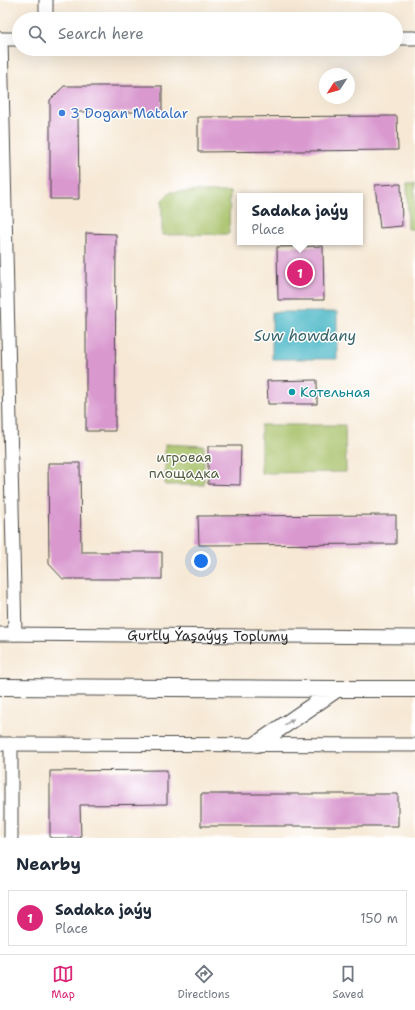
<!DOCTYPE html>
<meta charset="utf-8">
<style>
:root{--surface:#fff;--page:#f2f2f3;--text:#1f2937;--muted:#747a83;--line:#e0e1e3;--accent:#db2777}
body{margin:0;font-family:"Shantell Sans",sans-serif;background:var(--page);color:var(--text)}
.compass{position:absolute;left:319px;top:68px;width:36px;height:36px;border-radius:50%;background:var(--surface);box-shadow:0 4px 16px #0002;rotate:234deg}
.you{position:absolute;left:201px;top:561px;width:14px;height:14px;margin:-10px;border:3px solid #fff;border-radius:50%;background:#1a73e8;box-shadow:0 0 0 6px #1a73e833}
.badge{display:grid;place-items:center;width:26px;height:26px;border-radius:50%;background:var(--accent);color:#fff;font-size:13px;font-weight:700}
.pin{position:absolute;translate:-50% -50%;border:2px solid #fff;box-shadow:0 1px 4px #0006}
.popup{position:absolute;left:237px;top:193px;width:126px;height:52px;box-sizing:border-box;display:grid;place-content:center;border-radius:0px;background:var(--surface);filter:drop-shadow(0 1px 3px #0005);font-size:13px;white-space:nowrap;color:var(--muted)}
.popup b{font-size:15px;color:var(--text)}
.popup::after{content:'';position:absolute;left:50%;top:100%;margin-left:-8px;border:8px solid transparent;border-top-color:var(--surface)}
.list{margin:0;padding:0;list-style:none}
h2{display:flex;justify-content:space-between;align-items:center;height:52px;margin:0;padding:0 16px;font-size:17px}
h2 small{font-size:13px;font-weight:400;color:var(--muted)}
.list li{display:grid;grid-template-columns:26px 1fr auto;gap:12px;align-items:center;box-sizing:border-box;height:56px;margin:0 8px 8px;padding:0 8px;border:1px solid var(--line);border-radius:0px}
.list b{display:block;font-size:15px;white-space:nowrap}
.list p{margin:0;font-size:13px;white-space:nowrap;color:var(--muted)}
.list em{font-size:13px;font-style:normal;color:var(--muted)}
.icon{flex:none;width:22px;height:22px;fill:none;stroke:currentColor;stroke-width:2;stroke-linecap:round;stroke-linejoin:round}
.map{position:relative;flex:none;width:415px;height:838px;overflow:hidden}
.search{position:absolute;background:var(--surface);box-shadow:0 4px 16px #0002;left:12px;right:12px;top:12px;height:44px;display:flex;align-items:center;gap:10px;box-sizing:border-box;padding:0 14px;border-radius:22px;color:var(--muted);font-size:15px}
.sheet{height:116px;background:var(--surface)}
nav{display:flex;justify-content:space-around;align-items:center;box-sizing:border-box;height:56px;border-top:1px solid var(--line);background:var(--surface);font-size:11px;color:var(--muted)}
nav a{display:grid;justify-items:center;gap:2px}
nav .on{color:var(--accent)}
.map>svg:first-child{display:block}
.green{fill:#a6c066;stroke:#687648}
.water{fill:#4cb8c7;stroke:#3c7279}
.building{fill:#d999cf}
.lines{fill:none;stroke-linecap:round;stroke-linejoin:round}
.minor-casing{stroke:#494744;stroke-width:15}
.tertiary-casing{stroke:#494744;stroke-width:18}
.minor{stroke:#fff;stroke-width:13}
.tertiary{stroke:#fff;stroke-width:16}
.oneway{fill:#a0a0a0}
.shop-dot{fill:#3f7fe0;stroke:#fff;stroke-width:1.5}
.culture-dot{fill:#0f9aa8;stroke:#fff;stroke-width:1.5}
.labels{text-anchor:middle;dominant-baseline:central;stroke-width:3;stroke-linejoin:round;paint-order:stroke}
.shop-label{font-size:14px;fill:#366cbe;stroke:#fff;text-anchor:start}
.culture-label{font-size:14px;fill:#0d838f;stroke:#fff;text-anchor:start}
.park-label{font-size:14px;fill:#565f40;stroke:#fff}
.street-label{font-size:14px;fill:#2b2b2b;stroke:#fff}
.water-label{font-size:15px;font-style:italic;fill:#386369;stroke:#fff}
</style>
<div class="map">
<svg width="415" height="838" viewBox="0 0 415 838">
<rect width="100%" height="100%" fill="#fff"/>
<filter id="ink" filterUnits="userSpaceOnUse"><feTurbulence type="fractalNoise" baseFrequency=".025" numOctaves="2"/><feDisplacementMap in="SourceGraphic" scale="8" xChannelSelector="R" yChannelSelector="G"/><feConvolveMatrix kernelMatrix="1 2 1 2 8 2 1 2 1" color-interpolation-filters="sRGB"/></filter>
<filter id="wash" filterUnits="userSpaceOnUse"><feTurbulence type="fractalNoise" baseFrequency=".012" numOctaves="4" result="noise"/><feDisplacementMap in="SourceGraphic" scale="16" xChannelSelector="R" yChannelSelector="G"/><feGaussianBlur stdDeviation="0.9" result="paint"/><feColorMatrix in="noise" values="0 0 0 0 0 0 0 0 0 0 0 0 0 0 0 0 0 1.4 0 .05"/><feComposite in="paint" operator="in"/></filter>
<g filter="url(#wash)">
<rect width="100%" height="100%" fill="#f6e8d4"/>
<path class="green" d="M 407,183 L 415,183 L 415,229 L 408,229 Z
M 171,192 L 230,192 L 229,234 L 162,235 L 162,200 Z
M 261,425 L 345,425 L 346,472 L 261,473 Z
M 165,444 L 204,446 L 204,485 L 165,485 Z"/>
<path class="water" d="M 272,312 L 337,312 L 337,359 L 272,359 Z"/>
<g id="blocks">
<path class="building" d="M 64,86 L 162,86 L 162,112 L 78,112 L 79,199 L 50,199 L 50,100 Z
M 397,116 L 398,150 L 198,152 L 198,117 Z
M 401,184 L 402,226 L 380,228 L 375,185 Z
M 86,233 L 116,234 L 115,431 L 86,431 Z
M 323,246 L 324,300 L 278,300 L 277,247 Z
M 317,380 L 317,404 L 268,404 L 267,381 Z
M 208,446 L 241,446 L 240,485 L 208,484 Z
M 48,463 L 80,463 L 81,552 L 162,552 L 162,579 L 63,579 L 49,564 Z
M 396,515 L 396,544 L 199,545 L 198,516 Z
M 167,770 L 167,804 L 80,805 L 81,838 L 50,838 L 50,771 Z
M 201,794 L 398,794 L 398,826 L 201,826 Z"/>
</g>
</g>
<g filter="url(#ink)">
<use href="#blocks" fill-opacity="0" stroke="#494744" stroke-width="1"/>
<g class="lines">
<defs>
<g id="minor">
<path d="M 46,0 L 46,19"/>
<path d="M 396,38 L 415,38"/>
<path d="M 0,39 L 19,39"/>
<path d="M 1,39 L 15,634"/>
<path id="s1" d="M 0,634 L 415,637"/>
<path d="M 0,744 L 415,745"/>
<path d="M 11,838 L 11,744"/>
</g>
<path id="tertiary" d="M 0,687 L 337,689 L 415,689
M 257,744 L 337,689"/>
</defs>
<use href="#minor" class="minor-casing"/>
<use href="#tertiary" class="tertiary-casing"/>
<use href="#minor" class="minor"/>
<use href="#tertiary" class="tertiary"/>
</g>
<defs><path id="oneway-solid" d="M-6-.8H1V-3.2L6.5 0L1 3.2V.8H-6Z"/></defs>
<use class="oneway" href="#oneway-solid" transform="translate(289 722) rotate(-34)"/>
</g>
<circle class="shop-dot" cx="62" cy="113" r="4"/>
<circle class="culture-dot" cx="292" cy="392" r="4"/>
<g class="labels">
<g class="shop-label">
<text x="70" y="113">3 Dogan Matalar</text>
</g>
<g class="culture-label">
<text x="300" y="392">Котельная</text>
</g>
<g class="park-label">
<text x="184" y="457">игровая<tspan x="184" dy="16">площадка</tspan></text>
</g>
<g class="street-label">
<text stroke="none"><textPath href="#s1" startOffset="208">Gurtly Ýaşaýyş Toplumy</textPath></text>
</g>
<g class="water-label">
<text x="305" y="336">Suw howdany</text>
</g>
</g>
</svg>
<svg class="compass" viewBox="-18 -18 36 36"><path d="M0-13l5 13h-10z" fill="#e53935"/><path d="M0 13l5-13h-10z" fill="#747a83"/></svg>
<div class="you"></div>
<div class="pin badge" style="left:300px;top:273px">1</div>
<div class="popup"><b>Sadaka jaýy</b>Place</div>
<div class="search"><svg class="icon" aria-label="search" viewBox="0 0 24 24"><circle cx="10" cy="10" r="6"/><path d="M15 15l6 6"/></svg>Search here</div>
</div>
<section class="sheet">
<h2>Nearby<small></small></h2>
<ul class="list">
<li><span class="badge">1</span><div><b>Sadaka jaýy</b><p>Place</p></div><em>150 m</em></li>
</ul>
</section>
<nav>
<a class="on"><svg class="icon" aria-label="map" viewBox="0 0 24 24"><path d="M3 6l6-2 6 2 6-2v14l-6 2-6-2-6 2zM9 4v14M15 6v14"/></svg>Map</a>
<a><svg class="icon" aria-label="directions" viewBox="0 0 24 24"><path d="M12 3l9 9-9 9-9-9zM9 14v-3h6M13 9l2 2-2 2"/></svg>Directions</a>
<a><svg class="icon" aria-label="saved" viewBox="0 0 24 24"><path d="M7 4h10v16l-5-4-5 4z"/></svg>Saved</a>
</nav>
